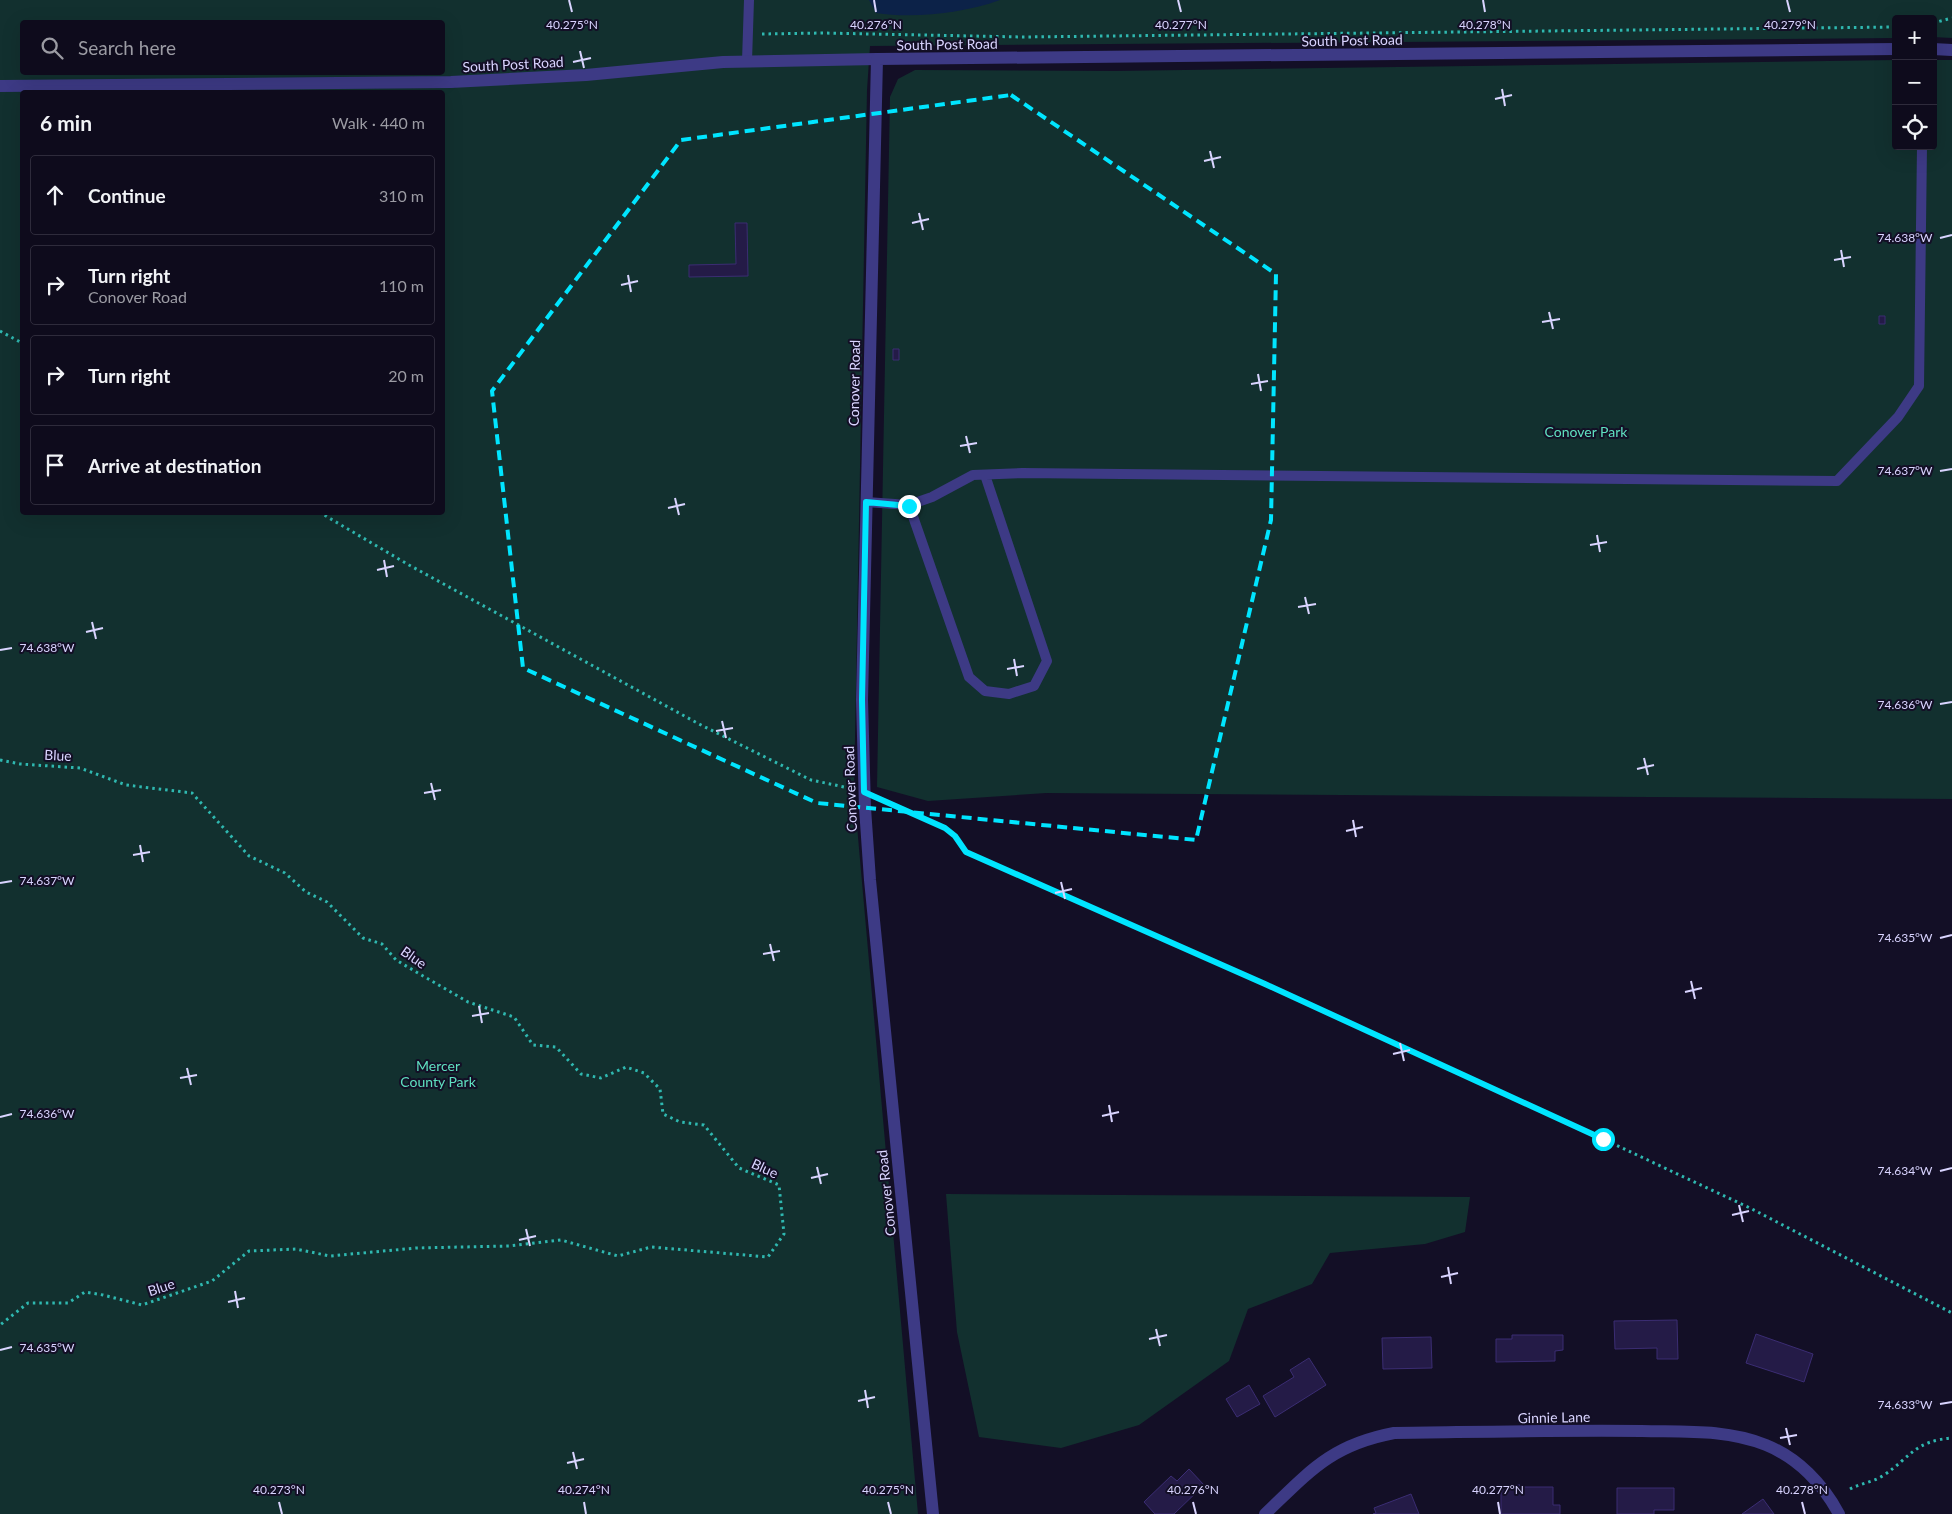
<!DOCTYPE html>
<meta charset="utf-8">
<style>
:root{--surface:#0e0b1c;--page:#1c1929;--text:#f1f3f6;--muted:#9b9ba3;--line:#2e2b3b}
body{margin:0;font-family:Lato,sans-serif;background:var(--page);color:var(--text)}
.controls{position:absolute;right:15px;top:15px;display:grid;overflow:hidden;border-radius:5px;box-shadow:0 5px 20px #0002}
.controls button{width:45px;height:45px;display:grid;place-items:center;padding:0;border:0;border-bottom:1px solid var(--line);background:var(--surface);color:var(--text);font:25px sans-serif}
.stop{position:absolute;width:15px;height:15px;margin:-11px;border:4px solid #00e5ff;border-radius:50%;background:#fff}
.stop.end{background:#00e5ff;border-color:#fff;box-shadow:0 1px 5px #0008}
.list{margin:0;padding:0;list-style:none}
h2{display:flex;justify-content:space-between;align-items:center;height:65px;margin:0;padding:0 20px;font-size:21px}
h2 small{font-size:16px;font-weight:400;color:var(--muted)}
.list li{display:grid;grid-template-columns:32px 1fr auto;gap:15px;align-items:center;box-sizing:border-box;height:80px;margin:0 10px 10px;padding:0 10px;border:1px solid var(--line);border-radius:5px}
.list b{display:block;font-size:19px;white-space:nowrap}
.list p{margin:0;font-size:16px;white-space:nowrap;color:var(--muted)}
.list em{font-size:16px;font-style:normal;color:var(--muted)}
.icon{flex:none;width:28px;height:28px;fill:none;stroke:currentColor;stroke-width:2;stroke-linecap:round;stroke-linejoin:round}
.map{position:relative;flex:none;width:1952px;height:1514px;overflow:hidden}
.search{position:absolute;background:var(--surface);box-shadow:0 5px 20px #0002;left:20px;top:20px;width:425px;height:55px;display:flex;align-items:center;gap:12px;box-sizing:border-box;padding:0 18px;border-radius:5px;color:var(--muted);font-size:19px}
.panel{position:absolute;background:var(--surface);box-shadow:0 5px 20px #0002;left:20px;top:90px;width:425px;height:425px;border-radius:5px}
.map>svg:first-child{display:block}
.green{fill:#12302f;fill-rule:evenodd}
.water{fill:#0c2248}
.building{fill:#241b47;stroke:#3b2d73}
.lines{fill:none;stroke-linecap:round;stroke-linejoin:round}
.path{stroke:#2fb8b0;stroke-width:3;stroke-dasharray:2.5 4;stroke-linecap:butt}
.service{stroke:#3d3a85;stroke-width:10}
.minor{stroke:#3d3a85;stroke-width:12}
.tertiary{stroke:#3d3a85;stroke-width:12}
.route{stroke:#00e5ff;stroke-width:6}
.marked{fill:none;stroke:#00e5ff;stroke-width:4;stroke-dasharray:10 6;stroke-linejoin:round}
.ticks{fill:none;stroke:#d9d4ff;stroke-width:2}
.labels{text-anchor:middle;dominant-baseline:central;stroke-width:4;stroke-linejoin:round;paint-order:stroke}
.street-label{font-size:14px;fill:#d9d4ff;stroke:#130f26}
.park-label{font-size:14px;fill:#5fe0c0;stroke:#130f26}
.ticks-label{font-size:12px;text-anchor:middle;fill:#d9d4ff;stroke:#130f26;stroke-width:4;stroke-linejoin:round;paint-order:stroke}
</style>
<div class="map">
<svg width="1952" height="1514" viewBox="0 0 1952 1514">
<rect width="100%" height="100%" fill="#130f26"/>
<path class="green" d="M 0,0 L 1952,0 L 1952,38 L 1933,37 L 1933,19 L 1896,19 L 1896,38 L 870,46 L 867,90 L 854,792 L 918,1514 L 0,1514 ZM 22,22 L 442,22 L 442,72 L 22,72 ZM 22,92 L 442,92 L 442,512 L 22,512 Z
M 1896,60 L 1896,146 L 1933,146 L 1933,60 L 1952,60 L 1952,799 L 1046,793 L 928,801 L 877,787 L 890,97 L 898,79 L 915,70 L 1115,71 Z
M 946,1194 L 1470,1197 L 1465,1232 L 1425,1244 L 1330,1253 L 1312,1284 L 1248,1309 L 1229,1361 L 1139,1425 L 1061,1448 L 979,1437 L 957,1332 Z"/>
<path class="water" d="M 869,0 L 1000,0 C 964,13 914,19 876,13 Z"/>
<path class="building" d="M 735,223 L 747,223 L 748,276 L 689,277 L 689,265 L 736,264 Z
M 1879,316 L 1885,316 L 1885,324 L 1879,324 Z
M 893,349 L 899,349 L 899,360 L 893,360 Z
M 1677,1320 L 1678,1359 L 1657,1359 L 1657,1348 L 1615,1349 L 1614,1321 Z
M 1756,1334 L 1813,1354 L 1804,1382 L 1746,1363 Z
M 1512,1335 L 1563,1335 L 1563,1350 L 1555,1351 L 1555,1361 L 1496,1362 L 1496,1339 L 1512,1339 Z
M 1431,1337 L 1432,1368 L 1383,1369 L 1382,1338 Z
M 1309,1358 L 1326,1385 L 1275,1417 L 1263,1396 L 1294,1377 L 1290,1370 Z
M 1249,1385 L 1260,1404 L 1237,1417 L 1226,1399 Z
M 1189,1469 L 1204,1485 L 1174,1514 L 1155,1514 L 1144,1502 L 1171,1476 L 1177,1481 Z
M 1501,1485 L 1520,1485 L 1520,1487 L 1553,1487 L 1553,1505 L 1560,1505 L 1560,1514 L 1501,1514 Z
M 1617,1488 L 1674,1488 L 1674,1510 L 1654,1510 L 1654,1514 L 1617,1514 Z
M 1411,1494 L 1419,1514 L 1373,1514 L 1376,1513 L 1374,1508 Z
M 1763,1499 L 1774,1514 L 1742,1514 Z"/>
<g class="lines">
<path class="path" d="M 1933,23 L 1952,18
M 762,34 L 822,33 L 1022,37 L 1896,27
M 0,331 L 22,343
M 319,512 L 409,565 L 699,724 L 811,780 L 849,788
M 0,760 L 20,764 L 80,768 L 126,785 L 192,793 L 249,856 L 285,873 L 306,892 L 327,902 L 363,938 L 382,944 L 396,960 L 423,976 L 468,1002 L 514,1017 L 533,1045 L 556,1047 L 581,1074 L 601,1078 L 626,1067 L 644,1073 L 660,1089 L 663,1114 L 680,1122 L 704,1125 L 739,1168 L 779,1185 L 784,1234 L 768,1257 L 651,1247 L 618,1256 L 561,1240 L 509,1246 L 416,1248 L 330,1256 L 296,1249 L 249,1251 L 212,1281 L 142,1305 L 103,1295 L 85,1292 L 68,1303 L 28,1303 L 0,1325
M 879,798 L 945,828 L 955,836 L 966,852 L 1265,984 L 1603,1139 L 1752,1209 L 1952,1313
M 1850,1489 C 1861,1483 1874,1482 1884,1475 C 1911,1457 1914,1441 1952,1438"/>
<path class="service" d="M 747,61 L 749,0
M 866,502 L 909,505 L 932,497 L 973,475 L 1022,473 L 1837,481 L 1898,417 L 1919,386 L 1922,146
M 909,505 L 969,677 L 985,691 L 1009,694 L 1034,686 L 1047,661 L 985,475"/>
<path class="minor" d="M 0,86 L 451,82 L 586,75 L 723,62 L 877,59
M 1265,1514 C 1310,1471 1331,1445 1394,1433 C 1477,1432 1559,1430 1642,1431 C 1684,1432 1726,1429 1766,1445 C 1798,1458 1823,1484 1839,1514"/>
<path class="tertiary" d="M 1933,49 L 1952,50
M 933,1514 L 870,880 L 865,808 L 862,700 L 877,59 L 1896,49"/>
</g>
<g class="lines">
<path class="route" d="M 909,506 L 866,502 L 862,700 L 864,792 L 945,828 L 955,836 L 966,852 L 1265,984 L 1603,1139"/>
</g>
<path class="marked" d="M 1011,95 L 1276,274 L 1271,520 L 1196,840 L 817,803 L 523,668 L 492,391 L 681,140 Z"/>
<path class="ticks" d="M 569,0 L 572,12M 874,0 L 876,12M 1178,0 L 1181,12M 1483,0 L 1485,12M 1787,0 L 1790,12M 580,51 L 584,68M 573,62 L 591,58M 1502,89 L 1505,106M 1495,99 L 1512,95M 1210,151 L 1214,168M 1204,161 L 1221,157M 919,213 L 923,230M 912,223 L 929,219M 1940,238 L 1952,235M 1841,250 L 1844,267M 1834,260 L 1851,257M 628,275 L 631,292M 621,285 L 638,281M 1549,312 L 1553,329M 1542,322 L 1560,319M 1258,374 L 1261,391M 1251,384 L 1268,381M 966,436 L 970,453M 960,446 L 977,443M 1940,471 L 1952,469M 675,498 L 679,515M 668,508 L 685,504M 1597,535 L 1600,552M 1590,545 L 1607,542M 384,560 L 387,577M 377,570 L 394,566M 1305,597 L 1309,614M 1298,607 L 1316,604M 92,622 L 96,639M 86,632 L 103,628M 0,650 L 12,648M 1014,659 L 1017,676M 1007,669 L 1024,666M 1940,704 L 1952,702M 722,721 L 726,738M 716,731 L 733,728M 1644,758 L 1648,775M 1637,769 L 1654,765M 431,783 L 435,800M 424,793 L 441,790M 1353,820 L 1356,837M 1346,831 L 1363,827M 140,845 L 143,862M 133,855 L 150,852M 1061,882 L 1065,899M 0,883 L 12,881M 1055,893 L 1072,889M 1940,938 L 1952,935M 770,944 L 774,961M 763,954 L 780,951M 1691,981 L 1695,999M 1685,992 L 1702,988M 479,1006 L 482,1023M 472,1016 L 489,1013M 1400,1043 L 1404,1061M 1393,1054 L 1410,1050M 187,1068 L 191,1085M 180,1078 L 197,1075M 1109,1105 L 1112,1122M 1102,1116 L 1119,1112M 0,1117 L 12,1114M 817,1167 L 821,1184M 1940,1171 L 1952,1168M 811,1178 L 828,1174M 1739,1205 L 1743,1222M 1732,1215 L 1749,1211M 526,1229 L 530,1246M 519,1240 L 536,1236M 1448,1267 L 1451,1284M 1441,1277 L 1458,1273M 235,1291 L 238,1308M 228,1302 L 245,1298M 1156,1329 L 1160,1346M 1149,1339 L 1167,1335M 0,1350 L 12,1347M 865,1390 L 868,1408M 858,1401 L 875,1397M 1940,1404 L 1952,1402M 1786,1428 L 1790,1445M 1780,1438 L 1797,1435M 573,1452 L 577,1469M 567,1463 L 584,1459M 279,1502 L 282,1514M 584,1502 L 586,1514M 888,1502 L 891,1514M 1193,1502 L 1196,1514M 1498,1502 L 1500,1514M 1802,1502 L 1805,1514"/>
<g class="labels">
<g class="street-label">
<text transform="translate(1352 40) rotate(-1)">South Post Road</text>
<text transform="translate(947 44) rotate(-1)">South Post Road</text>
<text transform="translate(513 64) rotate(-3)">South Post Road</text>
<text transform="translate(854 383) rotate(-89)">Conover Road</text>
<text transform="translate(58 755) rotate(3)">Blue</text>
<text transform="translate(850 789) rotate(-92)">Conover Road</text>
<text transform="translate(414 957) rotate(35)">Blue</text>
<text transform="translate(765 1168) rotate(25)">Blue</text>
<text transform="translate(886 1193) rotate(-96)">Conover Road</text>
<text transform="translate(161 1287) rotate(-18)">Blue</text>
<text transform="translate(1554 1417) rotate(-1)">Ginnie Lane</text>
</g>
<g class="park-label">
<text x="1586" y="431">Conover Park</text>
<text x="438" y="1065">Mercer<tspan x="438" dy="16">County Park</tspan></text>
</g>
</g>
<g class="ticks-label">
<text x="572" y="29">40.275°N</text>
<text x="876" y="29">40.276°N</text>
<text x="1181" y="29">40.277°N</text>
<text x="1485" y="29">40.278°N</text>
<text x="1790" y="29">40.279°N</text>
<text x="1905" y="242">74.638°W</text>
<text x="1905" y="475">74.637°W</text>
<text x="47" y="652">74.638°W</text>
<text x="1905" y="709">74.636°W</text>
<text x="47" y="885">74.637°W</text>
<text x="1905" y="942">74.635°W</text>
<text x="47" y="1118">74.636°W</text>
<text x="1905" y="1175">74.634°W</text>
<text x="47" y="1352">74.635°W</text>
<text x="1905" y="1409">74.633°W</text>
<text x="279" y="1494">40.273°N</text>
<text x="584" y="1494">40.274°N</text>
<text x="888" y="1494">40.275°N</text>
<text x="1193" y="1494">40.276°N</text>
<text x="1498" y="1494">40.277°N</text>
<text x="1802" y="1494">40.278°N</text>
</g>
</svg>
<div class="controls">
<button>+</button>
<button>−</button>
<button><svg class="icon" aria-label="locate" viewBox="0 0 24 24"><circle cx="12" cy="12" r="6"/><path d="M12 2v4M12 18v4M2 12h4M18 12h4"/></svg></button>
</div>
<div class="stop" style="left:1603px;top:1139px"></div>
<div class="stop end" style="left:909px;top:506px"></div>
<div class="search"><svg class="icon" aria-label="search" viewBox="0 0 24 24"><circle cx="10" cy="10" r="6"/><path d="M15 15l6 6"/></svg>Search here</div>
<section class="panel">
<h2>6 min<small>Walk · 440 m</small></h2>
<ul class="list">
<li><svg class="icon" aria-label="ahead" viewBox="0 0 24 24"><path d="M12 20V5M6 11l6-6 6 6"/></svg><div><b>Continue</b></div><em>310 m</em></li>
<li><svg class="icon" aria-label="right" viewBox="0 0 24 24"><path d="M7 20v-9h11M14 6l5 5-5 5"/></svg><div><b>Turn right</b><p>Conover Road</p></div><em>110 m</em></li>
<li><svg class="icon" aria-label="right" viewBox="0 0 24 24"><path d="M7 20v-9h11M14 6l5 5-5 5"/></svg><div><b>Turn right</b></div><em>20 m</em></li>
<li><svg class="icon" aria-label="arrive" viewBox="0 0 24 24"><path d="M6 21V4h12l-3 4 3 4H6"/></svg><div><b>Arrive at destination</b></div></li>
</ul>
</section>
</div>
